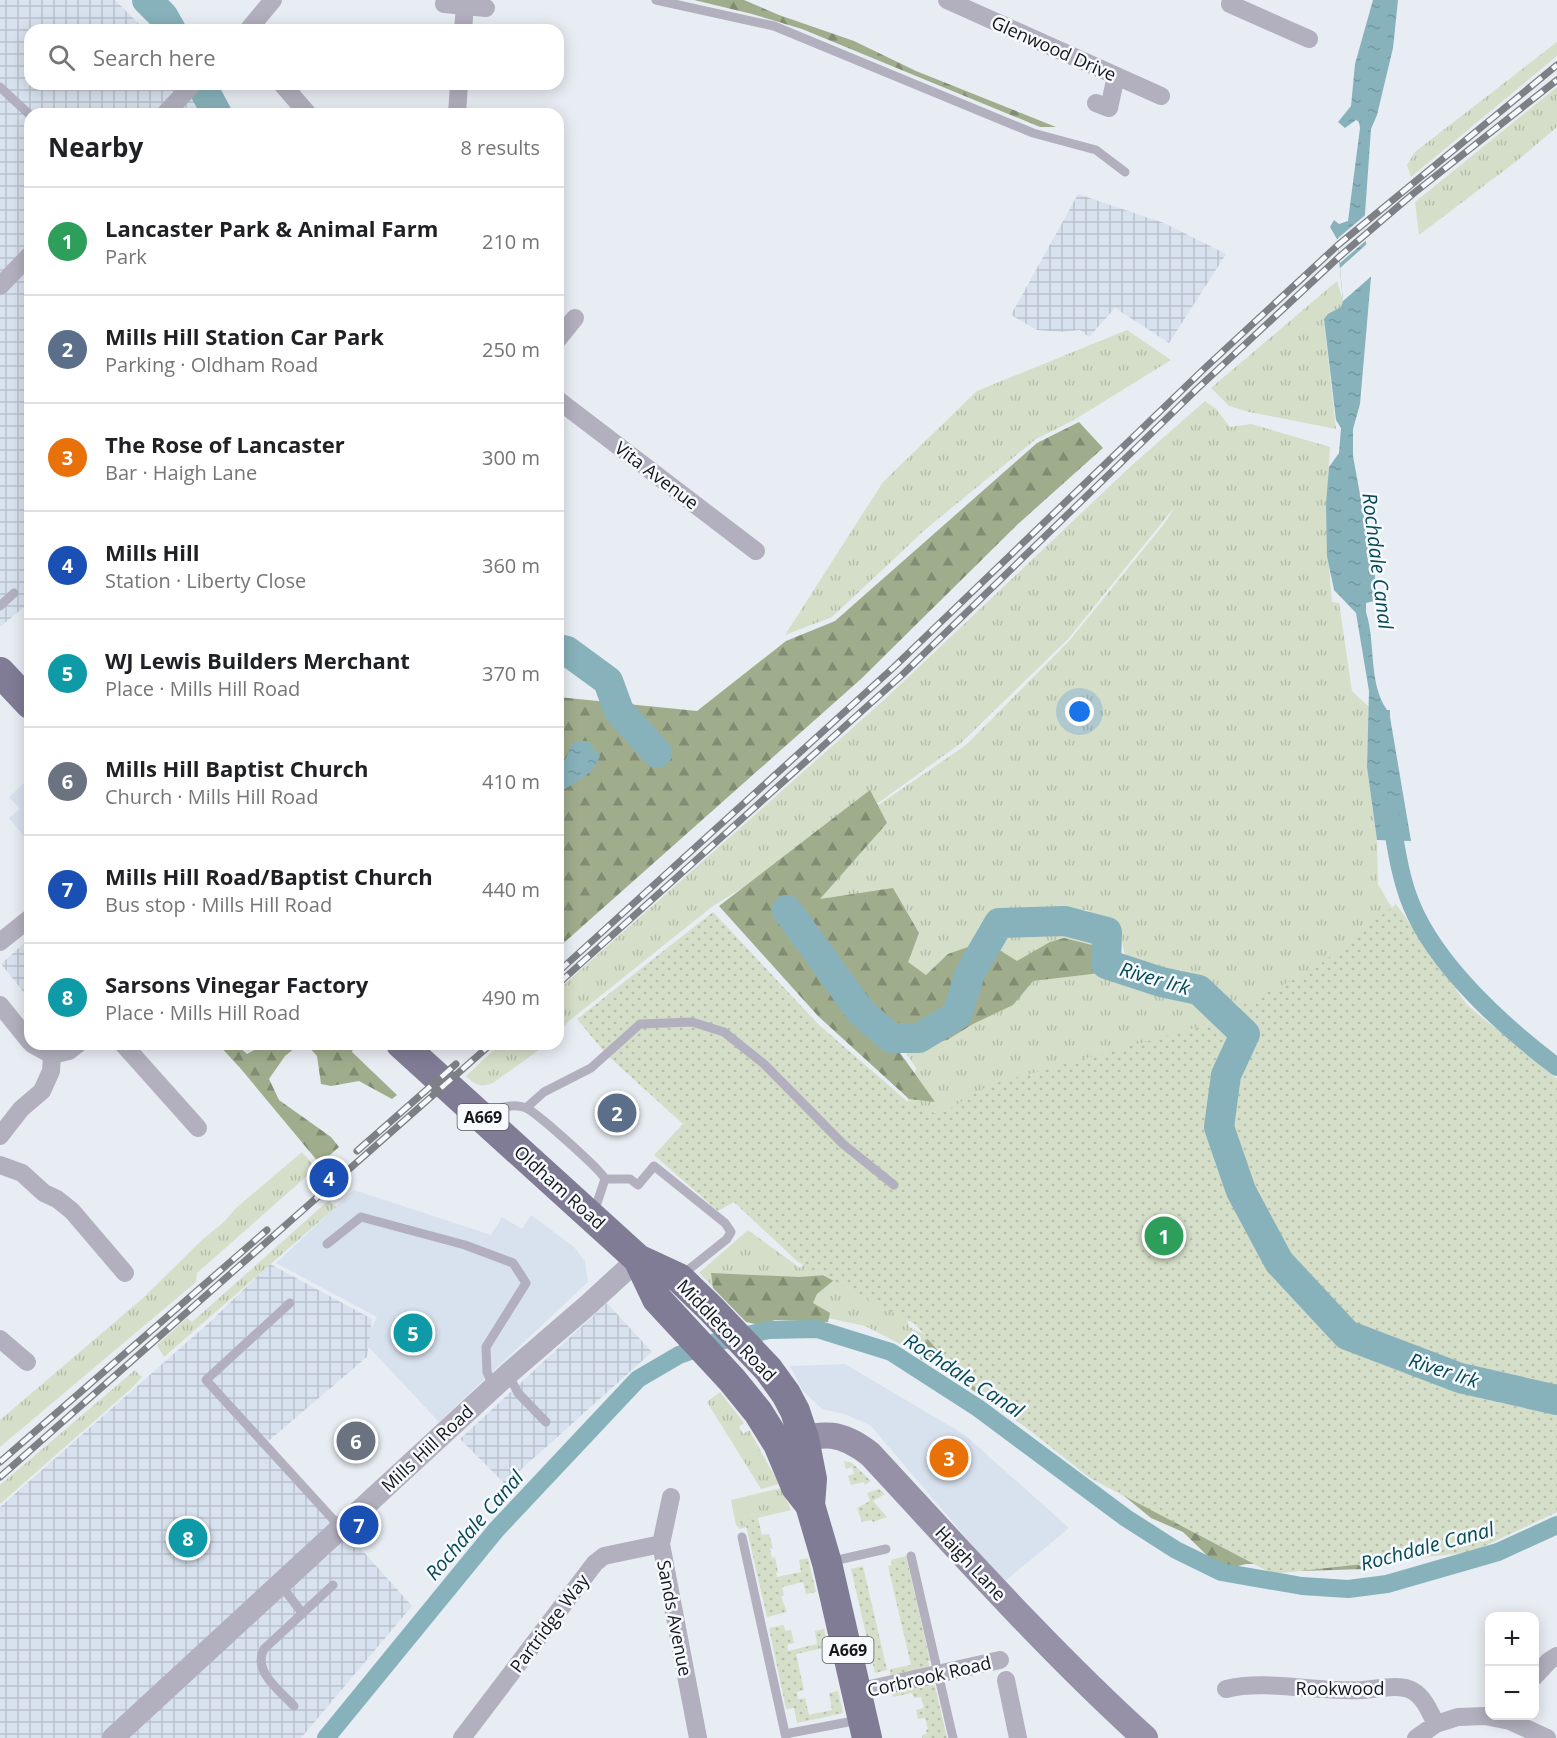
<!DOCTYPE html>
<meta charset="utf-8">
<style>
:root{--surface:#fff;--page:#f2f2f2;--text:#202124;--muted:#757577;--line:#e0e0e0;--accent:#1a73e8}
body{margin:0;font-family:"Open Sans",sans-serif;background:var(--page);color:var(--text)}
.controls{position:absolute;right:18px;bottom:18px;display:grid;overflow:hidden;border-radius:12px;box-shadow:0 3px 15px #0003}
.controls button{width:54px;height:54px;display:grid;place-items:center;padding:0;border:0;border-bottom:2px solid var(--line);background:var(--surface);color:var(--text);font:30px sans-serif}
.you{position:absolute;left:1080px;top:712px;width:21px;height:21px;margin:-15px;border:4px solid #fff;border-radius:50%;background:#1a73e8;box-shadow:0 0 0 9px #1a73e833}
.badge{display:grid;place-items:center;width:39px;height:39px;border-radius:50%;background:var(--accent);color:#fff;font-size:20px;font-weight:700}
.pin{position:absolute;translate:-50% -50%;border:3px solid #fff;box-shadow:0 2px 6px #0006}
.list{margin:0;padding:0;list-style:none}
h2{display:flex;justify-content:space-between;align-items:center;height:78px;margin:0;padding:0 24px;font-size:26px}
h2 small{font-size:20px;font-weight:400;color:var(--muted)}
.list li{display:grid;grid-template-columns:39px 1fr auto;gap:18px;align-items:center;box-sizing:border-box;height:108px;padding:0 24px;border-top:2px solid var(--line)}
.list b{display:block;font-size:22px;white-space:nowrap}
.list p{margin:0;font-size:20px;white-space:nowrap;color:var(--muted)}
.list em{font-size:20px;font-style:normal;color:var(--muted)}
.icon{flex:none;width:33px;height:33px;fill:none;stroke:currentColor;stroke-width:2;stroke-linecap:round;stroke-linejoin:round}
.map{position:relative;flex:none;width:1557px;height:1738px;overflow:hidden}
.search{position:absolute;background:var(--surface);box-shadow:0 3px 15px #0003;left:24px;top:24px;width:540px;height:66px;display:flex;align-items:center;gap:15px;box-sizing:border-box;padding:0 21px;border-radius:18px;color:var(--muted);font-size:22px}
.panel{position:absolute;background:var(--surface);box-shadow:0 3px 15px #0003;left:24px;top:108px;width:540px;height:942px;border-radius:18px}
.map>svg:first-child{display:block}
.built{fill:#d8e2ee}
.industrial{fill:url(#industrial-grid)}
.grass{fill:url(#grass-tufts)}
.forest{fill:url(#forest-firs)}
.park{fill:url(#park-dots)}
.water{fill:url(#water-ripples)}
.pier{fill:#e8edf3}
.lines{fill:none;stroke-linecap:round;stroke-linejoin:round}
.canal{stroke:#87b2bb;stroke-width:18}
.river{stroke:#87b2bb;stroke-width:30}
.service{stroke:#b2afbe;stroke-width:9}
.minor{stroke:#b2afbe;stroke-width:18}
.tertiary{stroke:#b2afbe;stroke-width:22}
.secondary{stroke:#9691a7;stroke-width:26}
.primary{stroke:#817c96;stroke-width:30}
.rail-casing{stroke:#7d8084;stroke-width:7}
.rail{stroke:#f6faff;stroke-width:4.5;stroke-dasharray:14;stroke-linecap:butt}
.labels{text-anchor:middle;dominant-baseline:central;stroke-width:5;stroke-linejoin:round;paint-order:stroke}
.shield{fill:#f6faff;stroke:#585b5e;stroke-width:1.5}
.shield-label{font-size:16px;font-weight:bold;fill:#151719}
.street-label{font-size:18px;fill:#151719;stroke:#f6faff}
.water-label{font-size:20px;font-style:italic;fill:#074954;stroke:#f6faff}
</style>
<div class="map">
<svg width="1557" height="1738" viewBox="0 0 1557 1738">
<defs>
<pattern id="industrial-grid" width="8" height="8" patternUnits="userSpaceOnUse" patternTransform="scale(1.5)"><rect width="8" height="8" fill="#d8e2ee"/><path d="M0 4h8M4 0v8" fill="none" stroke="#b8c1cc"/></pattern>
<pattern id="grass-tufts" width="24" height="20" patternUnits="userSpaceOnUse" patternTransform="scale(1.5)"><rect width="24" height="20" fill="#d5dec8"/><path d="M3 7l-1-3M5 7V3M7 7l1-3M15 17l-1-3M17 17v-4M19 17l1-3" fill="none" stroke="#b6beab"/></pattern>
<pattern id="forest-firs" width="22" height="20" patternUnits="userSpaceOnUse" patternTransform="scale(1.5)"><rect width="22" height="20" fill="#a0ad8c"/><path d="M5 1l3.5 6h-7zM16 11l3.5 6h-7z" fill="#818c72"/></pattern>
<pattern id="park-dots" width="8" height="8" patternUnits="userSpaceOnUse" patternTransform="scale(1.5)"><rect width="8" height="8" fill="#d5dec8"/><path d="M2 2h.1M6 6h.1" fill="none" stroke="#b6beab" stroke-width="1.8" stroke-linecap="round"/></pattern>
<pattern id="water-ripples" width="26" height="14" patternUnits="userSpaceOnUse" patternTransform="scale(1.5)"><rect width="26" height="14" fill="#87b2bb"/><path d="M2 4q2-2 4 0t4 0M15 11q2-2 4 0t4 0" fill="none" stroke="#7498a0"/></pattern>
</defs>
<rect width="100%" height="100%" fill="#e8edf3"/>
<path class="built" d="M 30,778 L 30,843 L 9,818 L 20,809 L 9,797 Z
M 354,1190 L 491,1235 L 502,1217 L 522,1229 L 531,1215 L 574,1247 L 585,1261 L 588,1282 L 439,1422 L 364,1342 L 377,1317 L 276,1263 Z
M 845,1364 L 965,1435 L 1069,1528 L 1004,1582 L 870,1425 L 844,1414 L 822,1409 L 803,1391 L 790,1366 Z"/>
<path class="industrial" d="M 0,0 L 115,0 L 145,30 L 30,30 L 30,84 L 189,84 L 200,114 L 30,114 L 30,602 L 0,627 Z
M 1078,194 L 1164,223 L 1226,254 L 1169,343 L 1115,308 L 1089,337 L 1080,330 L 1060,332 L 1037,330 L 1011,315 Z
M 30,938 L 30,1000 L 1,964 Z
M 270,1264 L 372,1319 L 367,1357 L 266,1443 L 412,1606 L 301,1738 L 0,1738 L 0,1507 L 211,1321 Z
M 607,1303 L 652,1352 L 505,1484 L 460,1439 Z"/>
<path class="grass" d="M 1557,42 L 1557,56 L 1411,177 L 1407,165 L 1415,152 Z
M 1557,87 L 1557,127 L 1518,160 L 1419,235 L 1415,202 Z
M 1337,281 L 1343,301 L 1342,307 L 1329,314 L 1324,320 L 1336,429 L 1249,412 L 1229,406 L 1211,388 Z
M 1127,330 L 1171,360 L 1074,420 L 1036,439 L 927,528 L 832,617 L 785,635 L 883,482 L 977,391 Z
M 1205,401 L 1216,409 L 1230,427 L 1251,424 L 1330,447 C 1326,500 1327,550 1332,602 L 1339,603 L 1352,691 L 1369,707 L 1367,767 L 1377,840 L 1378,884 L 1429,972 L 1253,1042 L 1237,1005 L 1181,970 L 1140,967 L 1125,955 L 1119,929 L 1087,910 L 1038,909 L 979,926 L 956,993 L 769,880 L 966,745 L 1069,641 L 1164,524 L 1177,504 L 1068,639 L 961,743 L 881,801 L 713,906 L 569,1021 L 558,1033 L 558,990 L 884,700 L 1131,466 Z
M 1065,925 L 1099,936 L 1104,966 L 1157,988 L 1185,991 L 1200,995 L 1240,1037 L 894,1157 L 916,1068 L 904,1050 L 966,1014 L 988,952 L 1007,930 Z
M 500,1044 L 547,1044 L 493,1083 C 481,1088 475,1085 466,1076 Z
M 302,1152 L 316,1168 L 197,1273 L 196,1282 L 0,1447 L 0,1420 L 143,1298 L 203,1239 L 224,1222 L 236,1208 Z
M 870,1182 L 880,1195 L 909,1327 L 949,1346 L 943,1366 L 865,1326 L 796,1311 L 737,1310 L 699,1273 L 748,1230 L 800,1268 Z
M 329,1200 L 336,1207 L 164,1357 L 157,1345 L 187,1318 L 192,1322 Z
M 135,1370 L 142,1377 L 132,1388 L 0,1504 L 0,1485 Z
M 720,1392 L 744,1423 L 739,1427 L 743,1434 L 749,1430 L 779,1484 L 761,1489 L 707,1402 Z
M 781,1488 L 791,1510 L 758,1518 L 756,1514 L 744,1517 L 746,1527 L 740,1529 L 736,1525 L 731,1500 Z"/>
<path class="forest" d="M 694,0 L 744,0 L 779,15 L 854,41 L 916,71 L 1056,127 L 1040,127 L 802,29 L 752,14 Z
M 1079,422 L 1103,448 L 1018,524 L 861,679 L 558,948 L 558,697 L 697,711 L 786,641 L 835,621 L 1037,443 Z
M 870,790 L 887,823 L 820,899 L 893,888 L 919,933 L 908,962 L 926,975 L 948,954 L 985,941 L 1017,961 L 1050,942 L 1064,938 L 1096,946 L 1100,973 L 1033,981 L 1013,1005 L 973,1024 L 947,1040 L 898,1050 L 935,1102 L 909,1099 L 818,1016 L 719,906 Z
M 218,1044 L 236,1044 L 247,1054 L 265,1044 L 300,1044 L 285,1056 L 269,1079 L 279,1100 L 331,1137 L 339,1147 L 320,1164 L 241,1069 Z
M 306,1044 L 354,1044 L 352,1052 L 397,1095 L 392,1099 L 359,1081 L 331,1086 L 321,1084 L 317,1056 Z
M 711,1273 L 800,1277 L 826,1275 L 834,1280 L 817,1294 L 813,1303 L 830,1313 L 828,1322 L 775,1320 L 760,1325 L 746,1322 L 713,1288 Z
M 927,1339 L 995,1368 L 1340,1550 L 1364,1569 L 1303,1571 L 1263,1564 L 1246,1564 L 1222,1570 L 1183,1532 L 1151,1518 L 1117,1490 L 945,1371 L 920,1359 Z"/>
<path class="park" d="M 1396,904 L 1467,1005 L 1557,1079 L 1557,1512 L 1472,1552 L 1273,1574 L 1090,1478 L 957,1373 L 915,1324 L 798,1262 L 734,1202 L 718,1211 L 654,1155 L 683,1124 L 607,1055 L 577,1019 L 713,912 L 819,1025 L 908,1102 L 939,1115 L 989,1085 L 1195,1028 L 1313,970 Z
M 844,1461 L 852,1463 L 871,1481 L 865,1485 L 864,1482 L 851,1485 L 848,1476 L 854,1474 L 852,1467 L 846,1469 Z
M 879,1489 L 885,1494 L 873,1501 L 887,1517 L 873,1522 L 872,1520 L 862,1522 L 857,1508 L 870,1501 L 867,1493 Z
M 757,1514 L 762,1535 L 769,1534 L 773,1548 L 770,1549 L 772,1558 L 775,1557 L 778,1572 L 776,1573 L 777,1577 L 801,1572 L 799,1560 L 808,1558 L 816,1592 L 806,1594 L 803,1582 L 782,1587 L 784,1595 L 781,1597 L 787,1612 L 767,1617 L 744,1517 Z
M 906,1556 L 930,1661 L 928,1661 L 930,1669 L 891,1677 L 890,1669 L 911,1665 L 888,1566 L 892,1565 L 891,1560 Z
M 863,1566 L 887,1670 L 875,1673 L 851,1569 Z
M 784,1625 L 785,1631 L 791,1630 L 794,1643 L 787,1645 L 788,1651 L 817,1644 L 815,1631 L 824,1629 L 828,1647 L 796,1654 L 804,1690 L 797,1692 L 798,1699 L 805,1698 L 809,1715 L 832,1710 L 829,1693 L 838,1691 L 843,1713 L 797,1723 L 794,1708 L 786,1709 L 769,1628 Z
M 934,1682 L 947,1738 L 922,1738 L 922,1735 L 927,1734 L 926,1730 L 928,1729 L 925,1718 L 918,1719 L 916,1710 L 924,1708 L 921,1697 L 914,1698 L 912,1693 L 893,1697 L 892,1691 Z"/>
<path class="water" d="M 1373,0 L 1398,0 L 1393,48 L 1377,115 L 1371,129 L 1364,228 L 1371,277 L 1360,404 L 1353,429 L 1353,456 L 1378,593 L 1374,601 L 1366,603 L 1366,612 C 1376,643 1368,683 1387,710 L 1390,710 L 1390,717 L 1411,841 L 1377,840 L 1367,767 L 1369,691 L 1356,613 L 1334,590 L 1327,556 L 1326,504 L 1329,467 L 1339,453 L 1341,428 L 1336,420 L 1324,319 L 1328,314 L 1341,307 L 1343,301 L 1337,239 L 1330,227 L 1334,220 L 1339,224 L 1348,221 L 1360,128 L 1359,122 L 1356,120 L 1345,128 L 1338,122 L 1351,106 L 1355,64 Z
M 579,741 L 588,741 L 600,756 C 592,777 575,781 558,794 L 558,769 L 566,758 L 571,745 Z"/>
<path class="pier" d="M 1369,212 L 1369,238 L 1340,263 L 1337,239 Z
M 1369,242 L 1374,274 L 1343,301 L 1340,268 Z"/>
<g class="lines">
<path class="canal" d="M 1391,818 C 1396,847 1400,877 1411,904 C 1436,966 1504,1027 1557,1067
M 326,1738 L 496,1530 L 638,1379 L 679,1355 L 716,1342 L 769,1330 L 817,1329 L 891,1352 L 978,1408 L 1126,1518 L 1176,1550 L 1221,1572 L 1302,1586 L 1348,1589 L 1387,1584 L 1498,1552 L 1557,1525"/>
<path class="river" d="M 147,0 L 163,16 L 171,30
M 201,84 L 217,114
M 558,649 L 567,651 L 608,681 L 619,711 L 657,753
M 787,910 L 861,1012 L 891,1038 L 919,1038 L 957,1015 L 970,973 L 999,923 L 1065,921 L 1107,932 L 1106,964 L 1161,982 L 1199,990 L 1245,1034 L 1226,1075 L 1219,1127 L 1241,1191 L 1279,1262 L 1347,1335 L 1460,1378 L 1557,1400"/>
<path class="service" d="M 656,0 L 774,26 L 1033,133 L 1096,150 L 1125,172
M 0,87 L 30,115
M 0,606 L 14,593
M 526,1108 L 544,1092 L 591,1068 L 640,1024 L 692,1022 L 724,1032 L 764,1064 L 843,1144 L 894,1185
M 486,1113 C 498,1109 513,1102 526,1108 C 536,1112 601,1170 605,1179 L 594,1212
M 605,1179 L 630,1179 L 638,1185 L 654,1166 L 725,1223 L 731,1232 L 727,1239 L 683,1274
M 327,1244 L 361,1217 L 465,1245 L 513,1263 L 526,1283 L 486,1347 L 487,1372 L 494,1387
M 290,1303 L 206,1380 L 341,1528
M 508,1374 L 518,1393 L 546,1422
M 742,1537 L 786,1738
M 911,1556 L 953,1738
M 829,1562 L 886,1549
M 280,1584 L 303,1614
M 294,1706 C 280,1691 252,1671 264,1649 L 333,1585
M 785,1734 L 859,1720"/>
<path class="minor" d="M 947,0 L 1161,96
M 1231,0 L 1230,4 L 1309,39
M 444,4 L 486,8
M 248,30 L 273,0
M 463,30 L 465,6
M 282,84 L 308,114
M 1096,103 L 1109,108 L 1116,76
M 165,114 L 193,84
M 457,114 L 459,84
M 0,286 L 30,255
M 558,339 L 575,318
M 558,400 L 756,551
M 0,942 L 30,918
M 0,1005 L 30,1042
M 123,1044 L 198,1128
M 52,1055 L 69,1051 L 78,1044
M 0,1136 L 21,1109 L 42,1091 L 51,1071 L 52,1055 L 32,1044
M 0,1165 L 22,1173 L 44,1193 L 57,1199 L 72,1211 L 125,1273
M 0,1339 L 27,1362
M 671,1497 L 661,1544 L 698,1738
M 1534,1677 L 1549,1661 L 1557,1656
M 1006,1680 L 1018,1738
M 1226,1689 C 1266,1679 1319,1693 1363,1690 C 1377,1689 1400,1683 1413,1691 C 1425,1698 1430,1713 1436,1724
M 857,1692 L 1000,1660
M 462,1738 L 595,1563 L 604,1556 L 661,1544
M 1416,1738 L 1436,1724 L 1458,1717 L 1485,1716 L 1510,1721 L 1547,1738"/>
<path class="tertiary" d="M 113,1738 L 508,1374 L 589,1304 L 638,1259"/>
<path class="secondary" d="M 786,1442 C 823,1434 838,1429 870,1454 C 960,1551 1048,1650 1145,1738"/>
<path class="primary" d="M 0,672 L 30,704
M 401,1044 L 638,1259 L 679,1278 L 711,1309 L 768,1369 L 786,1394 L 795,1411 L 804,1438 L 812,1479 L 810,1505 L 827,1563 L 867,1738
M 638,1259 L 657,1299 L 732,1380 L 758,1412 L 778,1444 L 796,1487 L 810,1505"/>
<defs>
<path id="rail" d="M 558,972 L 894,667 L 1205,368 L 1338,245 L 1557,65
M 558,984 L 902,675 L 1198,388 L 1339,257 L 1414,193 L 1557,80
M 357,1151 L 456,1064
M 0,1462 L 267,1230
M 0,1477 L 491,1044"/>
</defs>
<use href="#rail" class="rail-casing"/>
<use href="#rail" class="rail"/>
</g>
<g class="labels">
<g class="shield">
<rect x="457.5" y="1104" width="51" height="26" rx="4.5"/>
<rect x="822.5" y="1637" width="51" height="26" rx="4.5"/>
</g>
<g class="shield-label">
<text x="483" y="1117">A669</text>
<text x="848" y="1650">A669</text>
</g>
<g class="street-label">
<text transform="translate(1054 48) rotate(24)">Glenwood Drive</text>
<text transform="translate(657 475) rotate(37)">Vita Avenue</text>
<text transform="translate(560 1187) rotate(42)">Oldham Road</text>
<text transform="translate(727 1330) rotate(46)">Middleton Road</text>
<text transform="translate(427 1448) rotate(-43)">Mills Hill Road</text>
<text transform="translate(971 1563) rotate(47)">Haigh Lane</text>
<text transform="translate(675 1618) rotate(79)">Sands Avenue</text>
<text transform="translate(549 1623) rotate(-53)">Partridge Way</text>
<text transform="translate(929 1676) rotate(-13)">Corbrook Road</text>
<text x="1340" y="1688">Rookwood</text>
</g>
<g class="water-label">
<text transform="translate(1378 561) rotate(83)">Rochdale Canal</text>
<text transform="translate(1155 978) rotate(16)">River Irk</text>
<text transform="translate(1444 1370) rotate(18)">River Irk</text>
<text transform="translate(964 1375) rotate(33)">Rochdale Canal</text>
<text transform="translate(474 1525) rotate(-49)">Rochdale Canal</text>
<text transform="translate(1427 1546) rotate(-15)">Rochdale Canal</text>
</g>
</g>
</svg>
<div class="controls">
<button>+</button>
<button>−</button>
</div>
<div class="you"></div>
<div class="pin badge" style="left:1164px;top:1236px;background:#2e9e5b">1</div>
<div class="pin badge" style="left:617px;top:1113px;background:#5c6f8a">2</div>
<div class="pin badge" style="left:949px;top:1458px;background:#e8710a">3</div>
<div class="pin badge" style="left:329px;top:1178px;background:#1a4fb4">4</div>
<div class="pin badge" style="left:413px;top:1333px;background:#0f9aa8">5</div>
<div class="pin badge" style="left:356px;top:1441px;background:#6b7280">6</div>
<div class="pin badge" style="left:359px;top:1525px;background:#1a4fb4">7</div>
<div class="pin badge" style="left:188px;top:1538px;background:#0f9aa8">8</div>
<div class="search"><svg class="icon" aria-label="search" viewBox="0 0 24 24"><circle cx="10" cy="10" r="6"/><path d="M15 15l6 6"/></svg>Search here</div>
<section class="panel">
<h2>Nearby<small>8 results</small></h2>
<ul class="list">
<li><span class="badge" style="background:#2e9e5b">1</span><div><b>Lancaster Park &amp; Animal Farm</b><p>Park</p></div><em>210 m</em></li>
<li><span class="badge" style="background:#5c6f8a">2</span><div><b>Mills Hill Station Car Park</b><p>Parking · Oldham Road</p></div><em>250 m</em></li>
<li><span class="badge" style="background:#e8710a">3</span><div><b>The Rose of Lancaster</b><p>Bar · Haigh Lane</p></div><em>300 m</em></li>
<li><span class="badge" style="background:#1a4fb4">4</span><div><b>Mills Hill</b><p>Station · Liberty Close</p></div><em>360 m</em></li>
<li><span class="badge" style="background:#0f9aa8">5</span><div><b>WJ Lewis Builders Merchant</b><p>Place · Mills Hill Road</p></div><em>370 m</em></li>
<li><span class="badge" style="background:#6b7280">6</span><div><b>Mills Hill Baptist Church</b><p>Church · Mills Hill Road</p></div><em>410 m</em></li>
<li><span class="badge" style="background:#1a4fb4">7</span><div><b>Mills Hill Road/Baptist Church</b><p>Bus stop · Mills Hill Road</p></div><em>440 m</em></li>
<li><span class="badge" style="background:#0f9aa8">8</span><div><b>Sarsons Vinegar Factory</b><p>Place · Mills Hill Road</p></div><em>490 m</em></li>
</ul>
</section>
</div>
